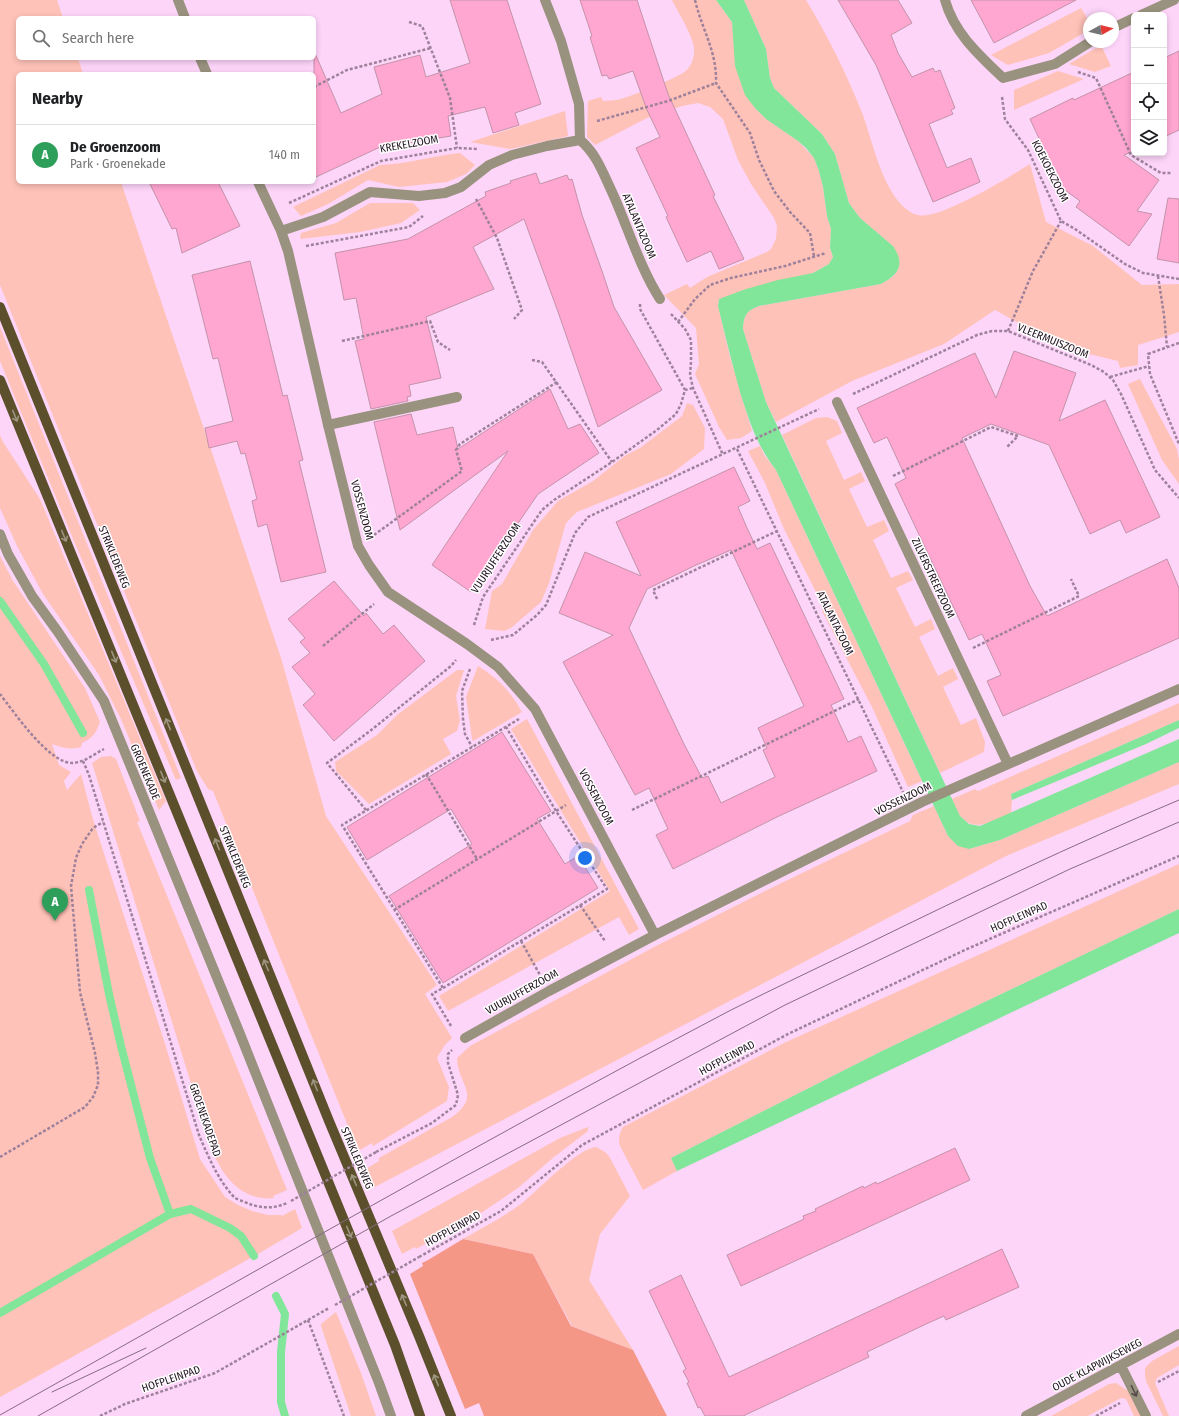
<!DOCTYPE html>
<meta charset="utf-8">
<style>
:root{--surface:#fff;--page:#f6f6f6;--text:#202124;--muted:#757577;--line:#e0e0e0;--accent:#1a8a42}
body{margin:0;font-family:"Fira Sans Condensed",sans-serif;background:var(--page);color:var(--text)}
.controls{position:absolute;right:12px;top:12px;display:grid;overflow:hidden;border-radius:6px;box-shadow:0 2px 6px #0003}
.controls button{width:36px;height:36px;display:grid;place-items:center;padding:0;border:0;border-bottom:1px solid var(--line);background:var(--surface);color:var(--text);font:20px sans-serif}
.compass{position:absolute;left:1083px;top:12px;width:36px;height:36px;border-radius:50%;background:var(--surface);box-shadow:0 2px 6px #0003;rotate:82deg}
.you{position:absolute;left:585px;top:858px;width:14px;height:14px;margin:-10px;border:3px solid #fff;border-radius:50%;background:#1a73e8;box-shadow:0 0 0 6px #1a73e833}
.badge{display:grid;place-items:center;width:26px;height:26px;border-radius:50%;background:var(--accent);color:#fff;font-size:13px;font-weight:700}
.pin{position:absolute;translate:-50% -33px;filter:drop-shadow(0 1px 2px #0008)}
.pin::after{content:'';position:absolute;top:21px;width:14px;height:12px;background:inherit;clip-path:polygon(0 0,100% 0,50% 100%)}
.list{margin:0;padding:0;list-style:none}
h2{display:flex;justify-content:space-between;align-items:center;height:52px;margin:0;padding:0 16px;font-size:17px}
h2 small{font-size:13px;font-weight:400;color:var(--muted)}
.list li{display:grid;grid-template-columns:26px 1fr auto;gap:12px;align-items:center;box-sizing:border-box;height:60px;padding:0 16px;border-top:1px solid var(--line)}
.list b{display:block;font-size:15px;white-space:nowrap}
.list p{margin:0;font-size:13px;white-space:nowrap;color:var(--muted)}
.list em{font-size:13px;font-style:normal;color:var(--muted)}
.icon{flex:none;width:22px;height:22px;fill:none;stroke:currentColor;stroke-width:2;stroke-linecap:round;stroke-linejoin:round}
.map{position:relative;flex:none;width:1179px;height:1416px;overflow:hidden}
.search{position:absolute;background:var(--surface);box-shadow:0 2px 6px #0003;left:16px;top:16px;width:300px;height:44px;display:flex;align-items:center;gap:10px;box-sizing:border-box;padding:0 14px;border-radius:6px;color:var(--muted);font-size:15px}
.panel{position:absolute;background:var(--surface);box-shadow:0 2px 6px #0003;left:16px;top:72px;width:300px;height:112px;border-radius:6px}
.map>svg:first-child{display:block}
.green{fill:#ffc2b8}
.forest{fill:#f49787}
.water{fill:#81e699}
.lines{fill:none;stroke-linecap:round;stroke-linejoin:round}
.stream{stroke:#81e699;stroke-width:8}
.building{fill:#ffa6d1;stroke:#c393a9;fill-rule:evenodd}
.path{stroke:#9e819b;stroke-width:2.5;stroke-dasharray:3 2;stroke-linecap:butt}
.service{stroke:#99927e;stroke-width:10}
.minor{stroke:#99927e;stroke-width:10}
.primary{stroke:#5c4f2b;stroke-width:10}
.tram{stroke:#856b82;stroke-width:1}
.path-bridge{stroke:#9e819b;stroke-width:2.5;stroke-dasharray:3 2;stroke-linecap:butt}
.oneway{stroke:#9d9580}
.oneway2{stroke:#564c4a}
.labels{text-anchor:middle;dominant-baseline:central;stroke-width:3;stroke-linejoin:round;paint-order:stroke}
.street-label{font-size:11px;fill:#20121f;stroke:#fff}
</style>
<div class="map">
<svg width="1179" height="1416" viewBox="0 0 1179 1416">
<rect width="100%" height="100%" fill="#fdd5f9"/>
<path class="green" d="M 0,0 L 57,0 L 63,18 L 18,18 L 18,58 L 78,58 L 83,74 L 18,74 L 18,182 L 121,182 L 281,658 L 326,816 L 437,985 L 425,994 L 452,1038 L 444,1046 L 437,1058 L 449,1087 L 447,1101 L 373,1146 L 372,1143 L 358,1151 L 213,791 L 208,789 L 197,771 L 0,285 Z
M 672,0 L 716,0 L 732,22 L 733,31 L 755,108 L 766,119 L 798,141 L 814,158 L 819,171 L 823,187 L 827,216 L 831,229 L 830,248 L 833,258 L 829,264 L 813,273 L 719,299 L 718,306 L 730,357 L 752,431 L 741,438 L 727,440 L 719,427 L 695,374 L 699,364 L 696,328 L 664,295 L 687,284 L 690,288 L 707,277 L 767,252 L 771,249 L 776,239 L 777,226 L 774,218 L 751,184 L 738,160 L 723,119 L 710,107 L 698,103 L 682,106 L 647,118 L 595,145 L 587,137 L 588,101 L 601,97 L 603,101 C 609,101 616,100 621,99 C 634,95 678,78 687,70 C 692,65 695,55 694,48 C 693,36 678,12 672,0 Z
M 744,0 L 806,0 C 828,36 847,75 863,115 C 872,141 878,170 893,194 C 899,203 908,213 918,215 C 938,221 1011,176 1030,164 L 1046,222 L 1093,246 L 1142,285 L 1179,284 L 1179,332 L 1138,345 L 1138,365 L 1120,368 L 1118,361 L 1064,348 L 995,310 L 944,344 L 852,381 L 776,422 L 766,402 L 743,329 C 744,315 746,311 759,306 L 881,284 L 891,278 L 897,272 L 899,262 L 893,246 L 860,218 L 849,203 L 835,154 L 822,134 L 774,88 L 770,78 L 766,49 Z
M 1081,8 L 1089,21 L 1089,30 L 1049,53 L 1008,65 L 991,55 Z
M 1101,45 L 1111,66 L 1095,72 L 1069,64 Z
M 1058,71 L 1084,79 L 1014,110 L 1014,90 Z
M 565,111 L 568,136 L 510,149 L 470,142 Z
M 460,153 L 475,165 L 466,174 L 447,182 L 399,187 L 368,180 L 328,204 L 301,216 L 293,207 L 380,165 C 407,164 433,156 460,153 Z
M 370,203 L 413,203 L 420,210 L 401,223 L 360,232 L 300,239 L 301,233 L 336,223 Z
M 0,327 L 181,778 L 176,780 L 71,534 L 0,361 Z
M 1140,379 L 1177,449 L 1179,460 L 1179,484 L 1162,460 L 1128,384 Z
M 687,403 L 693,405 L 705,428 L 704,449 L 671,474 L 577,512 L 566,523 L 549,583 L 541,602 L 511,628 L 504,631 L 485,629 L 492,591 L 502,584 L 533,530 L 558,501 L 593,481 L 626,455 L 640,448 L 682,416 Z
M 827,417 L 837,421 L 842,433 L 826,441 L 844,480 L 861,472 L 865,481 L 849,489 L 867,527 L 884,520 L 889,531 L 873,540 L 891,578 L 908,571 L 913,580 L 896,588 L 915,627 L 931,619 L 935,629 L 919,637 L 938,676 L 953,668 L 958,679 L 943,687 L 961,725 L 976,718 L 985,742 L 984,752 L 940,773 L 782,435 L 816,418 Z
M 0,435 L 3,442 L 40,499 L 166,801 L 159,810 L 121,719 L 99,675 L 43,594 L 17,546 L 0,508 Z
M 760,446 L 765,456 L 776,470 L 922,781 L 908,787 L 873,709 L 823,613 L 819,598 L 784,529 L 765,483 L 748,451 Z
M 0,556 L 13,581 L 85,688 L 100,722 C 96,733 93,738 82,743 L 81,747 C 69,750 63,748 52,744 L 59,765 L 71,772 L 64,781 L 67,790 L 81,774 L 92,816 L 166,1047 L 200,1159 L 225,1197 L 238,1205 L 252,1211 L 268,1215 L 281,1215 L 282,1216 L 295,1209 L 302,1228 L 258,1254 L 0,1397 Z
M 478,666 C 498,678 511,692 522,712 L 473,741 L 472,739 L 466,697 Z
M 457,670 L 464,670 L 456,696 L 460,720 L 457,731 L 443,739 L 451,754 L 369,804 L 336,771 L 335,762 L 377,735 L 397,715 Z
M 1179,703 L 1179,720 L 1011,794 L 1012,800 L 1011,813 C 995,820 975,834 960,816 C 957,812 954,805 952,799 L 975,789 L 978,791 Z
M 527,719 L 639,929 L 629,935 L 619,917 L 448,1011 L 439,996 L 610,891 L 511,729 Z
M 111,756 L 116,759 L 140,821 L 137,822 L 287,1190 L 273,1196 L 274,1198 C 239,1201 221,1174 210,1145 L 92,763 L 101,757 Z
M 1179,762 L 1179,784 L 1006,856 L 373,1188 L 366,1169 L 379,1161 L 379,1158 L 452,1117 C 483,1095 457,1084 457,1058 L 470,1046 L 656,946 L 767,890 L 910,821 L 913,815 L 934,806 L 948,836 L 969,849 L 1000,840 Z
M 1179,864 L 1179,909 L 882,1051 L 671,1158 L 677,1171 L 643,1190 L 620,1146 C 618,1139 619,1134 623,1127 L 784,1043 Z
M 588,1127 L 588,1131 L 554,1157 L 518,1188 L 484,1211 L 416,1249 L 415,1247 L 402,1254 L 392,1231 L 560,1138 Z
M 596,1147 L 605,1152 L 609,1156 L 630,1196 L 600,1234 L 589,1280 L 633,1350 L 572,1326 L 533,1254 L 463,1239 C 483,1228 503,1217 521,1204 C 537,1191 578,1148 596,1147 Z
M 336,1312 L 361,1373 L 376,1416 L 351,1416 L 321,1326 L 321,1324 Z
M 1179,1346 L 1179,1365 L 1157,1378 L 1155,1383 L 1169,1416 L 1163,1416 L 1146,1381 L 1145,1375 L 1145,1368 L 1152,1361 Z
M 1116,1383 L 1130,1392 L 1141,1416 L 1134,1416 L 1126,1399 L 1121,1398 L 1088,1416 L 1051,1416 L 1109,1384 Z"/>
<path class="forest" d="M 463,1239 L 533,1254 L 571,1326 L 633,1350 L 667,1416 L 484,1416 L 479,1403 L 465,1409 L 410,1274 L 423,1266 L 422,1263 L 428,1260 Z"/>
<path class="water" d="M 716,0 L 744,0 L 766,49 L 770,78 L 774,88 L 822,134 L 835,154 L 849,203 L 860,218 L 893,246 C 906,265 898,275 881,284 L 759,306 C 746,311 744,315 743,329 L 766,402 L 960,816 L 969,824 L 980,826 L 1179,739 L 1179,762 L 1000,840 L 969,849 L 958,846 L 948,836 L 776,470 C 756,444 750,423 740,392 C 732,364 725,335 718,306 L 719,299 L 746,289 L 778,280 L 813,273 L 829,264 L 833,257 L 830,248 L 831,229 L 827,216 L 823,187 L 819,171 L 814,158 L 806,148 L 798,141 L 766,119 L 755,108 L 745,95 L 735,66 L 732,22 Z
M 1179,720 L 1179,728 L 1146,744 L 1012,800 L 1011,794 Z
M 1179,909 L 1179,933 L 677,1171 L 671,1158 L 882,1051 Z"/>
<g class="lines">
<path class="stream" d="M 0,601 L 44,664 L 83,733
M 89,890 L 109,994 L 121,1046 L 150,1158 L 170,1214
M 276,1296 L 285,1314 L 281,1352 L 281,1402 L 285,1416
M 0,1313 L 170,1214 L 191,1209 L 230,1228 L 241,1236 L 254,1256"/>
</g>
<path class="building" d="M 450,0 L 507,0 L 541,104 L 515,113 L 519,125 L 493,133 L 485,107 L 448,116 L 451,136 L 378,148 L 314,178 L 314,51 L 341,113 L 382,94 L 374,67 L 420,55 L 426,77 L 470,63 Z
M 580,0 L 637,0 L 668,94 L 715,195 L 713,196 L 744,259 L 719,269 L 711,251 L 687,262 L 666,217 L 668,216 L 636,148 L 660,137 L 647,110 L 633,71 L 609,79 L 607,75 L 602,76 L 590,37 L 592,36 Z
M 838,0 L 898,0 L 912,23 L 891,35 L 898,53 L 912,77 L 933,68 L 935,72 L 940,70 L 955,108 L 951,110 L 953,114 L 929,124 L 947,168 L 971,158 L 980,182 L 933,202 L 876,65 Z
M 971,0 L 1076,0 L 994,43 Z
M 1179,51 L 1179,130 L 1164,137 L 1164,58 Z
M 1134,72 L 1134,151 L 1124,155 L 1159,180 L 1137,211 L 1152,214 L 1129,246 L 1076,207 L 1080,201 L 1062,188 L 1030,119 L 1073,98 L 1074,100 Z
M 536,173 L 540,184 L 567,175 L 569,180 L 572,179 L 582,215 L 602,271 L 614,307 L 662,390 L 598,427 L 557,309 L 524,219 L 473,247 L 494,289 L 426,317 L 441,378 L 409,385 L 411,396 L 407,397 L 408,401 L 371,409 L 355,341 L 364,339 L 356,298 L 344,300 L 335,253 L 408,239 L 486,196 L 485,192 L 511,183 L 510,181 Z
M 149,182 L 218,182 L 240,226 L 182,253 L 176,228 L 172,229 Z
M 1168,198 L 1179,199 L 1179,263 L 1157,259 Z
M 250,261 L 283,396 L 287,395 L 303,460 L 299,461 L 326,572 L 281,582 L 267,524 L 258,527 L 252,501 L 257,499 L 245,453 L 241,454 L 237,441 L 209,448 L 205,428 L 233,421 L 218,358 L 213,359 L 192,275 Z
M 1014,351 L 1076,373 L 1059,421 L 1105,400 L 1160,517 L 1126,533 L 1120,520 L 1090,534 L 1049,445 L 991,424 L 962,438 L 1030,586 L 1047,616 L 1167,559 L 1179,588 L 1179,638 L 1003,716 L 987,681 L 1001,675 L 982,634 L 969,640 L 895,484 L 906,478 L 887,437 L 874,443 L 857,408 L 975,353 L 996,398 Z
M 550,389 L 568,429 L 580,424 L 599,453 L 538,494 L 471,592 L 432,565 L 508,451 L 400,530 L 374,422 L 411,414 L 417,435 L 453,427 L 458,449 Z
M 734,467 L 750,501 L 738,507 L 747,528 L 757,549 L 770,543 L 844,699 L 831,705 L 848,742 L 861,736 L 877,771 L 779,816 L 673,869 L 656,835 L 668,829 L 649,788 L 635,795 L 563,662 L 613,635 L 559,613 L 585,552 L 641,576 L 616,522 ZM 731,550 L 804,706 L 758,728 L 767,748 L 763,750 L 775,777 L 721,803 L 708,776 L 702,778 L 684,744 L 629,628 L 647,589 L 694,566 Z
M 334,581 L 364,616 L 366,613 L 383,634 L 394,625 L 425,661 L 334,741 L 303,705 L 315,694 L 292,667 L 310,653 L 300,642 L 305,638 L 288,619 Z
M 502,732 L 551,811 L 537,819 L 565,864 L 578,856 L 598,888 L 443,983 L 389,896 L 472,844 L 451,809 L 367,860 L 347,827 Z
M 955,1148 L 970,1180 L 741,1286 L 727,1255 L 804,1219 L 803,1216 L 816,1211 L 815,1209 L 863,1186 L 864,1188 L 876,1182 L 877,1184 Z
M 1002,1249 L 1019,1287 L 946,1320 L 944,1316 L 924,1325 L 867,1352 L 869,1357 L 743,1416 L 705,1416 L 700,1407 L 698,1408 L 696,1403 L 687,1383 L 689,1382 L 683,1371 L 686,1369 L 649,1291 L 681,1275 L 729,1377 Z"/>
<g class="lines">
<path class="path" d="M 695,0 C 702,30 717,51 716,83 L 750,133 L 759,160 L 774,191 L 790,212 L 810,233 L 814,256
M 409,22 L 422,26 L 450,98 L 457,148
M 1078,72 L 1096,78 L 1131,155 L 1161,173 L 1172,173
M 314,87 L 347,70 L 431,48
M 1002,97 L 1005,119 L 1016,134 L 1028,150 L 1061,221 L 1075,229 L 1125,264 L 1143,273 L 1179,279
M 597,121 L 668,101 L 716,83
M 476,199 L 497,238 L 522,310 L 514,319
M 289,203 L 381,161 L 457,148 L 478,149
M 306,246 L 409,227 L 423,216
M 1158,276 L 1164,315 L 1167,347
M 640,304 L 640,309 L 685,390
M 671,314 L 685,329 L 691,340 L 691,362 L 690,375 L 693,388 L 723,455
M 678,322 L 695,299 L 710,285 L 731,278 L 785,266 L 826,253
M 1008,331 L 1033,271 L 1061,221
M 342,341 L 430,321 L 438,342 L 450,350
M 1179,343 L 1148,354 L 1150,374 L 1179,444
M 532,360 L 542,362 L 612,462
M 1110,377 L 1149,366
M 853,394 L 977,335 L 992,331 L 1008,331 L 1091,365 L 1104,372 L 1113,380 L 1121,394 L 1155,470 L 1179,498
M 737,449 L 903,792
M 893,476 L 991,427 L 1018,436 L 1007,447
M 374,535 L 462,471 L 456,450 L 460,444 L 557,382
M 657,599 L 653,590 L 777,531
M 474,625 L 483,597 L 542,510 L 554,500 L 612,462 L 657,430 L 676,414 L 681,404 L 685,390 L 693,388
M 491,640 L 513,635 L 537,615 L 546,605 L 575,533 L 588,517 L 819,409
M 323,646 L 374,604
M 973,648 L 1079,596 L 1071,579
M 470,669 L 462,691 L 463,719 L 465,734 L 472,747
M 0,694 C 14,712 49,764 73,763 C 85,762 94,754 104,749
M 83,761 L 89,775 L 199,1135 C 208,1156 218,1180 234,1197 C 236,1199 240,1200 242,1201 C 258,1208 271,1210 287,1203
M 426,774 L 477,859
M 366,810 L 327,763 L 370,731 L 451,666 L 456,660
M 632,810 L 859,699
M 580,905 L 605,941
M 394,910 L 566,805
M 521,941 L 540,975
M 443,988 L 607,889 L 556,811 L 506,727
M 451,1026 L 432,994 L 443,988 L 342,825 L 519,719
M 376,1152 L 432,1123 L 456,1105 L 458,1095 L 448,1063 L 448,1054 L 452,1050
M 0,1157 L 85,1107 L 93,1097 L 98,1085 L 98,1072 L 95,1053 L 80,992 L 71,886 L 76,858 L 82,844 L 93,828 L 103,822
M 419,1257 L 501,1211 L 582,1145 L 788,1034 L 967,949 L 1179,856
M 308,1320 L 344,1416
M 1158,1382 L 1179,1371
M 100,1416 L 125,1404 L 215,1373 L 329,1308
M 1096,1416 L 1120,1403"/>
<path class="service" d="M 328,425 L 457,397"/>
<path class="minor" d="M 178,0 L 185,18
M 545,0 L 561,41 L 579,104 L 580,140 C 596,153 603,173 612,192 C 628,227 639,266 660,299
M 945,0 C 954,33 979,55 1003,78 L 1055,64 L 1090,42
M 1141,15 L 1174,0
M 1113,28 L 1134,18
M 200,58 L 207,74
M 258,182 L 281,231 L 288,251 L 328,425 L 358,546 L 369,565 L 388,592 L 467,644 L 498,667 L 535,709 L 655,935
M 281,231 L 323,217 L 370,192 L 419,196 L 445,193 L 461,187 L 489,165 L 512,155 L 547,146 L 580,140
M 837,402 L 1008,764
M 0,534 L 8,554 L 32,596 L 58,632 L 104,701 L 240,1034 L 379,1383 L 391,1416
M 465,1038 L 549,991 L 655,935 L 922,802 L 1179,689
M 1121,1366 L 1146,1416
M 1026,1416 L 1179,1334"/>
<path class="primary" d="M 0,307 L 329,1121 L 419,1336 L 451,1416
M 0,380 L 395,1345 L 420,1416"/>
<path class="tram" d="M 52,1392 L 146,1348
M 0,1415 C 243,1279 484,1139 731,1010 C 775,988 819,967 863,946 C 967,895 1072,845 1179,800
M 38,1416 L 391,1216 L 785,1005 L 1070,869 L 1179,822"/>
<path class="path-bridge" d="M 291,1201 L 376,1152
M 335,1305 L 419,1257"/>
</g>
<defs><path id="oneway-shaft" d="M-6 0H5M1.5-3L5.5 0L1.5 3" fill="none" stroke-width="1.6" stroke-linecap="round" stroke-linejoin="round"/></defs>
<g class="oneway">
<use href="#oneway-shaft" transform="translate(15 416) rotate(68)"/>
<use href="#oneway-shaft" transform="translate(64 536) rotate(68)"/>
<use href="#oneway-shaft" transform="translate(114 657) rotate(68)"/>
<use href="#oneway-shaft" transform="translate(168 724) rotate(-112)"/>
<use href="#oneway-shaft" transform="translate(163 777) rotate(68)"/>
<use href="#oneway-shaft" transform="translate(217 844) rotate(-112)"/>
<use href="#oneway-shaft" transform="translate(266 965) rotate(-112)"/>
<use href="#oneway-shaft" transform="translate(315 1085) rotate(-112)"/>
<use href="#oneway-shaft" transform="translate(354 1180) rotate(-113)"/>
<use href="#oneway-shaft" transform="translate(349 1232) rotate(68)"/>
<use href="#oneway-shaft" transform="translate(404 1300) rotate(-113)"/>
<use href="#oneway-shaft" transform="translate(436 1380) rotate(-112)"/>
</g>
<use class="oneway2" href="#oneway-shaft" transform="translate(1134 1391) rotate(64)"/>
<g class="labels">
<g class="street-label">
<text transform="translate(409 144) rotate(-10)">KREKELZOOM</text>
<text transform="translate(1050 171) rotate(63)">KOEKOEKZOOM</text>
<text transform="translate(639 226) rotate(67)">ATALANTAZOOM</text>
<text transform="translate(1053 341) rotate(22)">VLEERMUISZOOM</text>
<text transform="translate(362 510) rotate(75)">VOSSENZOOM</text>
<text transform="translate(114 557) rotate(68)">STRIKLEDEWEG</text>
<text transform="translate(496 558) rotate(-57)">VUURJUFFERZOOM</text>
<text transform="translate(933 578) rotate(65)">ZILVERSTREEPZOOM</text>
<text transform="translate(835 623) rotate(64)">ATALANTAZOOM</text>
<text transform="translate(145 772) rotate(67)">GROENEKADE</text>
<text transform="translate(596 797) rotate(62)">VOSSENZOOM</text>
<text transform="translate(903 799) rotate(-26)">VOSSENZOOM</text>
<text transform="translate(235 857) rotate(68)">STRIKLEDEWEG</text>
<text transform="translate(1019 917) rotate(-24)">HOFPLEINPAD</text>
<text transform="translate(522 992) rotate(-29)">VUURJUFFERZOOM</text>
<text transform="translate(727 1058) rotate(-28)">HOFPLEINPAD</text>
<text transform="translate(205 1120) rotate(71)">GROENEKADEPAD</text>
<text transform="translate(357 1158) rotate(67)">STRIKLEDEWEG</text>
<text transform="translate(453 1229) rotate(-29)">HOFPLEINPAD</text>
<text transform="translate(1097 1365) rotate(-28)">OUDE KLAPWIJKSEWEG</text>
<text transform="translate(171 1379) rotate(-19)">HOFPLEINPAD</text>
</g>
</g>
</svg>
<div class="controls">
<button>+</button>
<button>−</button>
<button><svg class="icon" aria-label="locate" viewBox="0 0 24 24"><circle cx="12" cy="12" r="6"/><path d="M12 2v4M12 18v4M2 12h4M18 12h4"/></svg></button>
<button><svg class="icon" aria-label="layers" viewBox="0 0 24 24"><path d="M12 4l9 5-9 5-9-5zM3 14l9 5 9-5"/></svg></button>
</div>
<svg class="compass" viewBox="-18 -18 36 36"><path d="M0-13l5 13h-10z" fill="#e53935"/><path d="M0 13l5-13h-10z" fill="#757577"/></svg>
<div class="you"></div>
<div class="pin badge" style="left:55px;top:921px;background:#2e9e5b">A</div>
<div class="search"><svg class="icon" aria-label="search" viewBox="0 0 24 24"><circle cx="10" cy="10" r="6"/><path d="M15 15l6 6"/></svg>Search here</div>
<section class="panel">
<h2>Nearby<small></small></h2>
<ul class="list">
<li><span class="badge" style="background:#2e9e5b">A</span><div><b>De Groenzoom</b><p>Park · Groenekade</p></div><em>140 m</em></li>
</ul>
</section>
</div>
